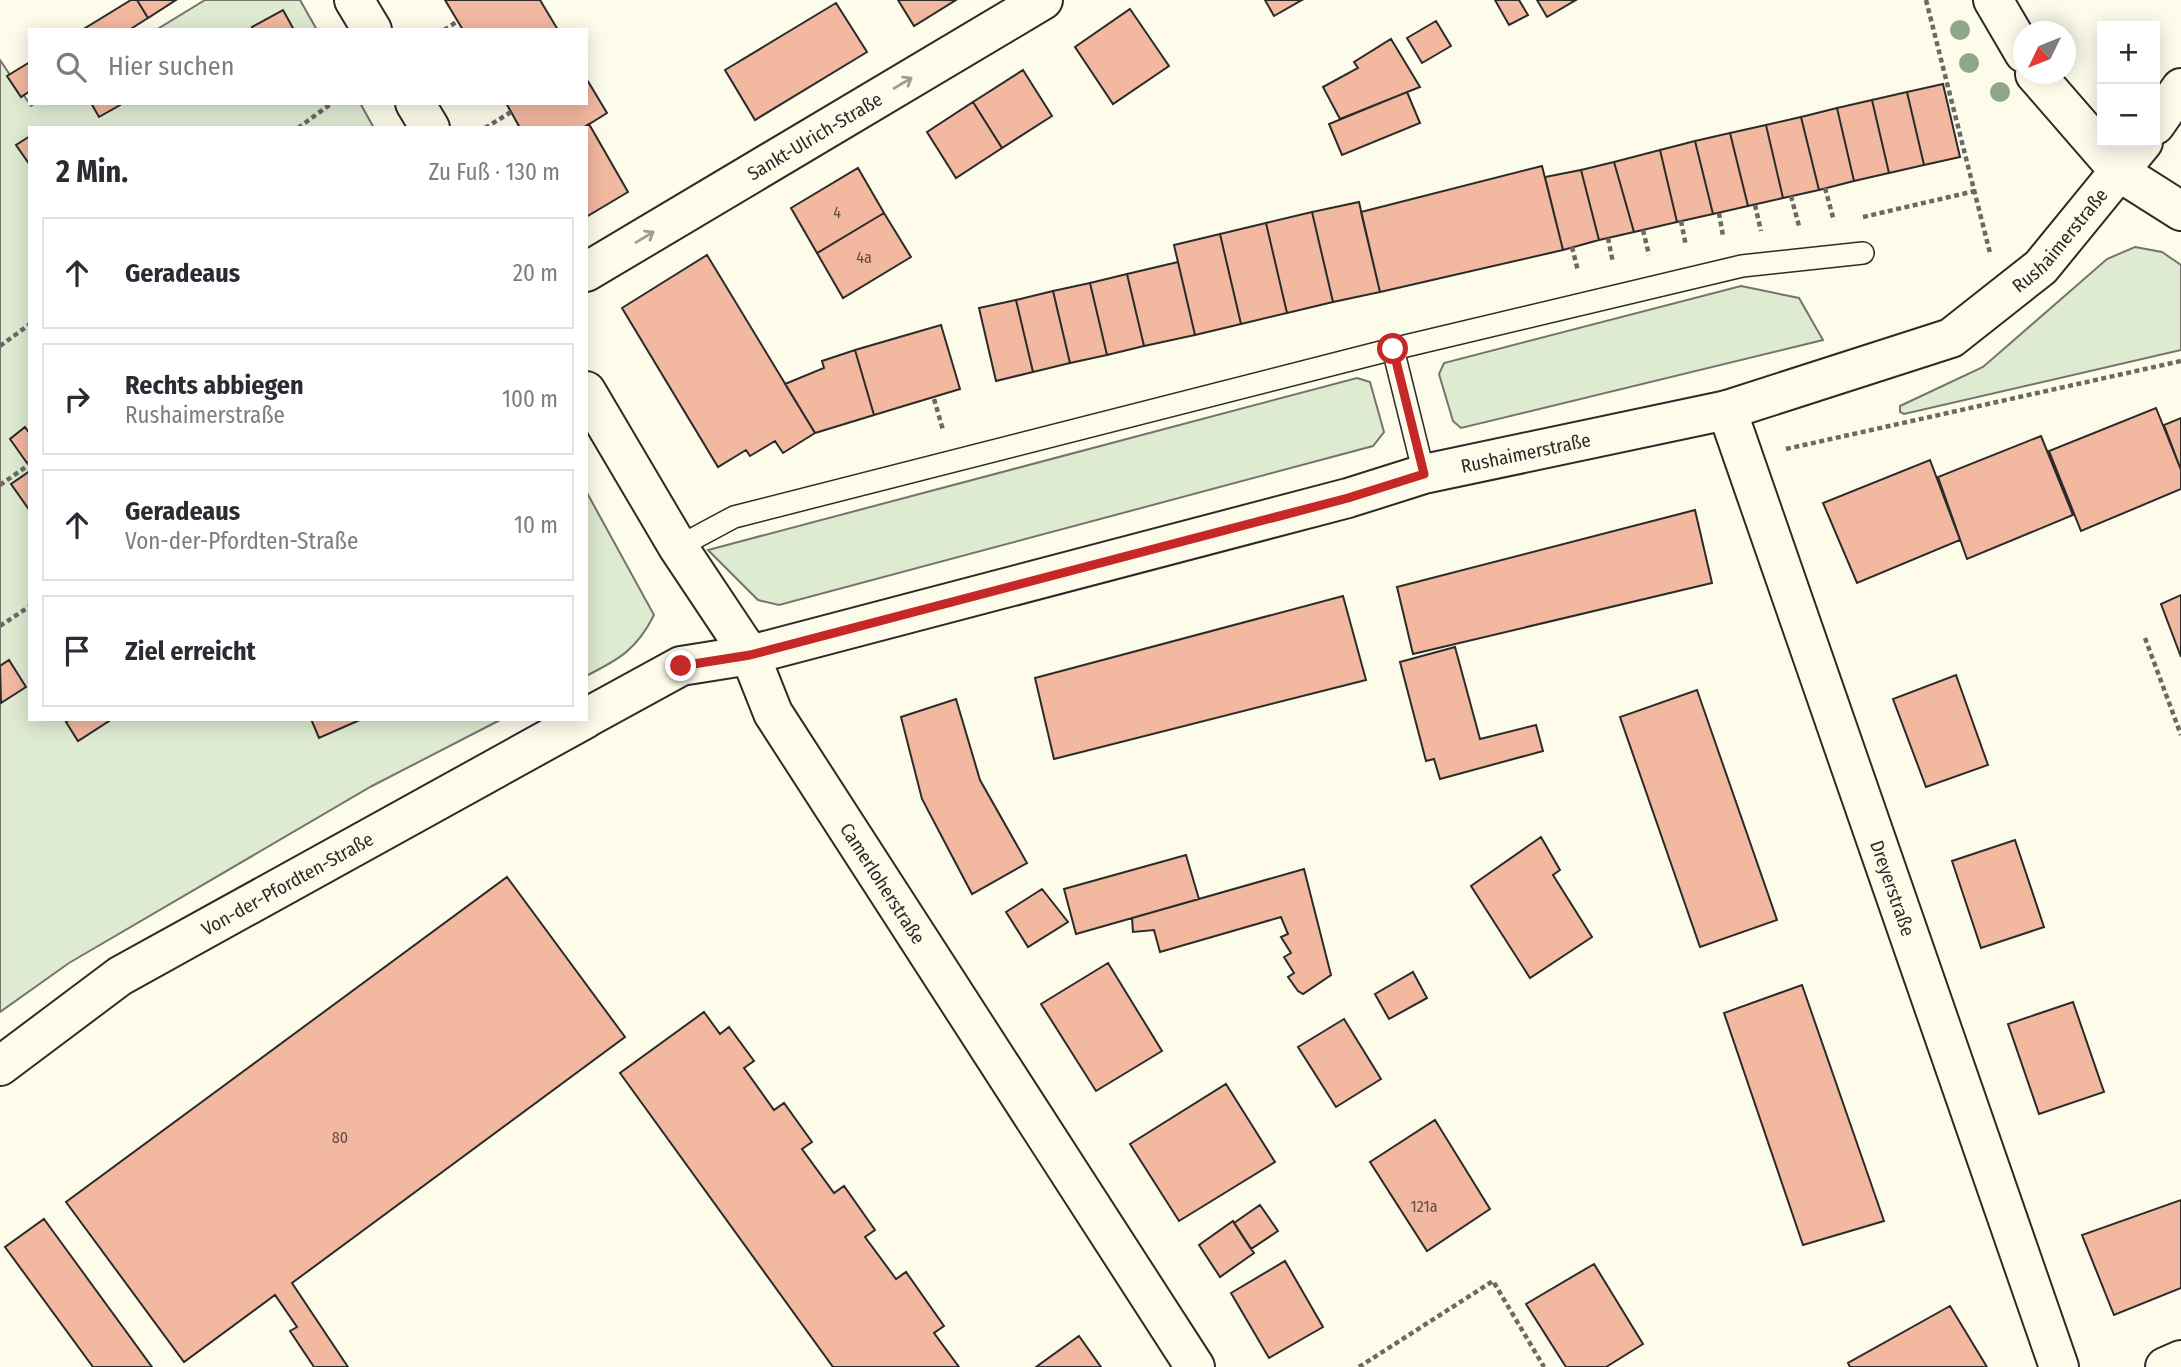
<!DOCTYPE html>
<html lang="de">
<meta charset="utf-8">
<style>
:root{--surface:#fff;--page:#f2f2f3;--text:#2b2b33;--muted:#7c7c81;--line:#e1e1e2}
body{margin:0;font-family:"Fira Sans Condensed",sans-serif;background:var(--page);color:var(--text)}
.controls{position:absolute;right:21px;top:21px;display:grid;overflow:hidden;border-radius:0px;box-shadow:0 4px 18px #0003}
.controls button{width:63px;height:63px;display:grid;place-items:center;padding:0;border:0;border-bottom:2px solid var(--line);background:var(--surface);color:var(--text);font:35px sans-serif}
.compass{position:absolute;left:2013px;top:21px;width:63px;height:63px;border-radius:50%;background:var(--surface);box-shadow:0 4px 18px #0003;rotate:227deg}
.stop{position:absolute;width:21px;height:21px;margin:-16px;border:5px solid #c62828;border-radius:50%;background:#fff}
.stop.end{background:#c62828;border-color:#fff;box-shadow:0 2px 7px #0008}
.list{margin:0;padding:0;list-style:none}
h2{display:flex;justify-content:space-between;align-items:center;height:91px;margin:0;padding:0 28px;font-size:30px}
h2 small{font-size:23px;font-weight:400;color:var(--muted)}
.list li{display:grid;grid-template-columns:46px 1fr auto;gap:21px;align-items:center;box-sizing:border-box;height:112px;margin:0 14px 14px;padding:0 14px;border:2px solid var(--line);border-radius:0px}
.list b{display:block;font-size:26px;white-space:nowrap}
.list p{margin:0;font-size:23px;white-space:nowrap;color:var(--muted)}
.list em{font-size:23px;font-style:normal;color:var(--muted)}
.icon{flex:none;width:38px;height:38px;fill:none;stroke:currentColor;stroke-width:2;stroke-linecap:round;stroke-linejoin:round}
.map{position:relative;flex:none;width:2181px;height:1367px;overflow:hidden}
.search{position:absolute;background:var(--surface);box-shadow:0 4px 18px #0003;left:28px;top:28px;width:560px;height:77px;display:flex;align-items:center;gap:18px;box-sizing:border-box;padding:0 24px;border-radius:0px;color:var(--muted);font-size:26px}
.panel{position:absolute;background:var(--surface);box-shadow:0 4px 18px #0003;left:28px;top:126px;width:560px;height:595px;border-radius:0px}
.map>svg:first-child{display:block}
.green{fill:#deebd1;stroke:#74746e;stroke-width:2}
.building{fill:#f2b8a0;stroke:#2b2b2b;stroke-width:2}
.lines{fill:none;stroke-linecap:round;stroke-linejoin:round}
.service-casing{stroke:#2b2b2b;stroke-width:24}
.minor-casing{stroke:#2b2b2b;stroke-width:42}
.path{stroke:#6a6964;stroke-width:4.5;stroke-dasharray:5 3.5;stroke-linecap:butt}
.service{stroke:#fdfbea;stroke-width:21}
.minor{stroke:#fdfbea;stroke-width:38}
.tree{fill:#8ea78a}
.oneway{stroke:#9e9d94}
.route{stroke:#c62828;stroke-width:9}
.labels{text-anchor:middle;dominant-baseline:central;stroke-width:5;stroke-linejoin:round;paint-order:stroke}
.number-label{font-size:16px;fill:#5d4e48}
.street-label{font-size:19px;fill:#2b2b2b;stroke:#fdfbea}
</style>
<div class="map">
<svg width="2181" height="1367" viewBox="0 0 2181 1367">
<rect width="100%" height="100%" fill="#fdfbea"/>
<path class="green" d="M 205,0 L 300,0 L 317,30 L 156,30 Z
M 0,60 L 31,106 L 36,103 L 360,103 L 374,128 L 30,128 L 30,719 L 502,719 L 372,786 L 69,963 L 0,1012 Z
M 2135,247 L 2162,252 L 2181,265 L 2181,350 L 1904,414 L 1900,412 L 1900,406 L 1983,367 L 2107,259 Z
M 1741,286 L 1799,298 L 1823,340 L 1461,428 L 1453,421 L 1439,374 L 1444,363 Z
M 1357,378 L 1370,382 L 1384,432 L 1373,446 L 779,605 L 758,600 L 708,550 Z
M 586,491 L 654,615 C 637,649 620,659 586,676 Z"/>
<path class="building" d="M 131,0 L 137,0 L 148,18 L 129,30 L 82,30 Z
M 137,0 L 176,0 L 148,18 Z
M 445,0 L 540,0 L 558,30 L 463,30 Z
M 898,0 L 956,0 L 914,26 Z
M 1265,0 L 1302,0 L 1274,16 Z
M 1495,0 L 1519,0 L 1528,15 L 1509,25 Z
M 1537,0 L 1576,0 L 1547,17 Z
M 836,3 L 867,52 L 755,120 L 725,70 Z
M 1130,9 L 1169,66 L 1113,104 L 1075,47 Z
M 283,10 L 294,30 L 253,30 L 252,27 Z
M 1436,21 L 1451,46 L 1422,63 L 1407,38 Z
M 1391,39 L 1420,87 L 1340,119 L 1323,87 L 1358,68 L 1354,62 Z
M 30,62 L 30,91 L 21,97 L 7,76 Z
M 1023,70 L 1052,116 L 1002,148 L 973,102 Z
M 586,78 L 607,113 L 583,128 L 520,128 L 506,103 L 586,103 Z
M 1943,84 L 1960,157 L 1924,165 L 1907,92 Z
M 1407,92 L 1420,123 L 1342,155 L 1329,124 Z
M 1907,92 L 1924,165 L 1889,173 L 1872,100 Z
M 1872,100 L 1889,173 L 1854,181 L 1837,108 Z
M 973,102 L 1002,148 L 956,178 L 927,132 Z
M 91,103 L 119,103 L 120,105 L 99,117 Z
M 1837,108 L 1854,181 L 1819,190 L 1801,117 Z
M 1801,117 L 1819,190 L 1783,198 L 1766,125 Z
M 589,124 L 628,192 L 586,217 L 586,128 L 583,128 Z
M 1766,125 L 1783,198 L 1748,206 L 1730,133 Z
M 1730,133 L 1748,206 L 1713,214 L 1695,141 Z
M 30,136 L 30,165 L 16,145 Z
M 1695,141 L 1713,214 L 1677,222 L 1660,150 Z
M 1660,150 L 1677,222 L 1634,232 L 1614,162 Z
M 1614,162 L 1634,232 L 1599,240 L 1581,170 Z
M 1542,166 L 1563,250 L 1380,292 L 1361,212 Z
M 858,168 L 884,213 L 817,253 L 791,208 Z
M 1581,170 L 1599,240 L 1563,250 L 1545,177 Z
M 1359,202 L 1380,292 L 1333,302 L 1312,212 Z
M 1312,212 L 1333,302 L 1287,313 L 1266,223 Z
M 884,213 L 911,257 L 843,298 L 817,253 Z
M 1266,223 L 1287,313 L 1241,324 L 1220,234 Z
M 1220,234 L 1241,324 L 1195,335 L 1174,245 Z
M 707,255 L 815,433 L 783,453 L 775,441 L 750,456 L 746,450 L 718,467 L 622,308 Z
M 1178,262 L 1195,335 L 1144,346 L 1127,274 Z
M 1127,274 L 1144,346 L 1107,355 L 1090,283 Z
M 1090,283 L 1107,355 L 1070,363 L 1053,291 Z
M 1053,291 L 1070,363 L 1033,372 L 1016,300 Z
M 1016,300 L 1033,372 L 996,381 L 979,308 Z
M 941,325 L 960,389 L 874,415 L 855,350 Z
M 855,350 L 874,415 L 815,433 L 785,384 L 824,368 L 822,361 Z
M 2156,408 L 2181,470 L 2181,489 L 2081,531 L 2049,451 Z
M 2181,418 L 2181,470 L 2164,425 Z
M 25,427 L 30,434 L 30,461 L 27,463 L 10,439 Z
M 2041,436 L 2073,515 L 1967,559 L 1938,477 Z
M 1930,460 L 1960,540 L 1857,583 L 1823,503 Z
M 30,471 L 30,511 L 11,484 Z
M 1695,510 L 1712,583 L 1413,654 L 1397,587 Z
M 2181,595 L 2181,657 L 2161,604 Z
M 1343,596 L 1366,680 L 1054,759 L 1035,678 Z
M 1455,647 L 1480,739 L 1536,725 L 1543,751 L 1440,779 L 1434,759 L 1426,761 L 1400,662 Z
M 9,660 L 26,687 L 1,703 L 0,666 Z
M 1956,675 L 1988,765 L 1926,787 L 1893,699 Z
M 1697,690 L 1777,920 L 1700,947 L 1620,717 Z
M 956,699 L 980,780 L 1027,863 L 972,894 L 922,799 L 901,717 Z
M 70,719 L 107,719 L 109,721 L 78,741 L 66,722 Z
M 311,719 L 362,719 L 319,738 Z
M 1541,837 L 1560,870 L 1553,875 L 1592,937 L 1530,978 L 1471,886 Z
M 2015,840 L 2044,927 L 1981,948 L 1952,861 Z
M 1186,855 L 1199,899 L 1076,934 L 1064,889 Z
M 1304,869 L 1331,975 L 1303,994 L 1298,991 L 1288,977 L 1294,973 L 1284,957 L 1291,953 L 1281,937 L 1288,934 L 1281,917 L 1160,952 L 1154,930 L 1133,932 L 1132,918 Z
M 507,877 L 625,1037 L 292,1283 L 348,1367 L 314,1367 L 290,1331 L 297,1327 L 275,1295 L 184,1362 L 66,1202 Z
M 1042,889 L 1068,922 L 1028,947 L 1006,912 Z
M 1108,963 L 1162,1051 L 1096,1091 L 1041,1004 Z
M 1413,972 L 1427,998 L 1389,1019 L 1375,994 Z
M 1802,985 L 1884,1221 L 1803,1245 L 1724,1013 Z
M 2073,1002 L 2104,1092 L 2039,1114 L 2008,1024 Z
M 704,1012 L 720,1034 L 729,1027 L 754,1061 L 744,1068 L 774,1110 L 784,1103 L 812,1142 L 802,1149 L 834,1193 L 844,1186 L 875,1230 L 865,1237 L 896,1279 L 906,1272 L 944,1326 L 934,1333 L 959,1367 L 833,1367 L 620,1073 Z
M 1344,1019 L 1381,1079 L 1336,1107 L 1298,1047 Z
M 1226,1084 L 1275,1162 L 1179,1221 L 1130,1144 Z
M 1435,1120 L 1490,1209 L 1427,1251 L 1370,1162 Z
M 2181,1200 L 2181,1288 L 2114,1315 L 2082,1235 Z
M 1260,1205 L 1278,1231 L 1251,1249 L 1234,1223 Z
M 44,1219 L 152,1367 L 93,1367 L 5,1247 Z
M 1233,1221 L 1254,1253 L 1220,1277 L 1199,1245 Z
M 1285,1261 L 1323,1327 L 1269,1358 L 1231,1293 Z
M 1594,1264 L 1643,1344 L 1606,1367 L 1566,1367 L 1526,1304 Z
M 1950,1306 L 1987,1367 L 1850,1367 L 1848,1363 Z
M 1079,1336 L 1101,1367 L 1036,1367 Z"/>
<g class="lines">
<defs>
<path id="service" d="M 1393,349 L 1424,474
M 678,547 L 734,517 L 1393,349 L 1742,266 L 1863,253"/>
<g id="minor">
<path d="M 354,0 L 372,30"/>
<path d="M 1993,0 L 2024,53"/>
<path d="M 2035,74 L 2121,173 L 2181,211"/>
<path d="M 415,103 L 430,128"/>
<path d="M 2155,125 L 2181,88"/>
<path id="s1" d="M 586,272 L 1043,0"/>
<path id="s2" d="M 586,391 L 678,547 L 750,655 L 773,713 L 1195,1367"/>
<path id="s3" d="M 1727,410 L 2059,1367"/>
<path id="s4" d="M 586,718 L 681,666 L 750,655 L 1348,498 L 1424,474 L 1727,410 L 1951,338 L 2041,267 L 2143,142"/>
<path id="s5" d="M 0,1066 L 120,976 L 585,719"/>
<path d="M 2165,1367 L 2181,1360"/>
</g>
</defs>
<use href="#service" class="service-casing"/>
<use href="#minor" class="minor-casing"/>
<path class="path" d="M 1926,0 L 1990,253
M 444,30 L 458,21
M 298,128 L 332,103
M 485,128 L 511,112
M 1825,188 L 1834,221
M 1791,196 L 1799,226
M 1755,205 L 1761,231
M 1719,213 L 1723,236
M 1863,217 L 1975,191
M 1681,221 L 1686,246
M 1643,230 L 1649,255
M 1608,238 L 1613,263
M 1572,247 L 1578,271
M 0,346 L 30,324
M 934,399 L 943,430
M 1786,449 L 2181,361
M 0,485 L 30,464
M 0,626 L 30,606
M 2145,638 L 2181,735
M 1359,1367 L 1493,1281 L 1544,1367"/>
<use href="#service" class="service"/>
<use href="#minor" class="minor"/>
</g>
<g class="tree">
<circle cx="1960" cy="30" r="10"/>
<circle cx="1969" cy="63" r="10"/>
<circle cx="2000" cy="92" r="10"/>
</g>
<defs><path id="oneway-shaft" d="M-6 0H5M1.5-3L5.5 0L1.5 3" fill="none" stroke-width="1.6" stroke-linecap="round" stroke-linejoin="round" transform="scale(1.75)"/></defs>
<g class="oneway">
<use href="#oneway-shaft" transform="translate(903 83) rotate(-31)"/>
<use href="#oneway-shaft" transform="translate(645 237) rotate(-31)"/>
</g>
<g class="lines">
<path class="route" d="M 681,666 L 750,655 L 1348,498 L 1424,474 L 1393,349"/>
</g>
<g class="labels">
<g class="number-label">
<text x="837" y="212">4</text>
<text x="864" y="257">4a</text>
<text x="340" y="1137">80</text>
<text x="1424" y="1206">121a</text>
</g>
<g class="street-label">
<text stroke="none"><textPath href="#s1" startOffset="266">Sankt-Ulrich-Straße</textPath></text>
<text stroke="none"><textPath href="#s4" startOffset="1568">Rushaimerstraße</textPath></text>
<text stroke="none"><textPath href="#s4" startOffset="980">Rushaimerstraße</textPath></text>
<text stroke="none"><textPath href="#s2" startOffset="576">Camerloherstraße</textPath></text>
<text stroke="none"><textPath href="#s5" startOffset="341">Von-der-Pfordten-Straße</textPath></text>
<text stroke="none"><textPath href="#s3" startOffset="506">Dreyerstraße</textPath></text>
</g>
</g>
</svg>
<div class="controls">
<button>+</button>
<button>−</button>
</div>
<svg class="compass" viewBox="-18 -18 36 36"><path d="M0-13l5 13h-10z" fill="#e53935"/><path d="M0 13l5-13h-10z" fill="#7c7c81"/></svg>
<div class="stop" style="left:1393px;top:349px"></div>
<div class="stop end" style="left:681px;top:666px"></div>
<div class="search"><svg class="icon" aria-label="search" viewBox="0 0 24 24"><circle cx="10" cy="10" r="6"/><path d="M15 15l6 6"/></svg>Hier suchen</div>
<section class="panel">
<h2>2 Min.<small>Zu Fuß · 130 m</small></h2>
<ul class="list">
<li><svg class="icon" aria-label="ahead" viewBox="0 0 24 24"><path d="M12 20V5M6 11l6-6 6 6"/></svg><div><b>Geradeaus</b></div><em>20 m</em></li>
<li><svg class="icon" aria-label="right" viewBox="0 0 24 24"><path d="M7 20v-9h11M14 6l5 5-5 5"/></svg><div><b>Rechts abbiegen</b><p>Rushaimerstraße</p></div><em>100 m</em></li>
<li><svg class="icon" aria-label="ahead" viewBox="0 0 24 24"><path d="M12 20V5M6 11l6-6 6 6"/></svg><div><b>Geradeaus</b><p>Von-der-Pfordten-Straße</p></div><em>10 m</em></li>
<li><svg class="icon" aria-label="arrive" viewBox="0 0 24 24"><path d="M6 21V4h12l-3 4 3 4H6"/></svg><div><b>Ziel erreicht</b></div></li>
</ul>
</section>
</div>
